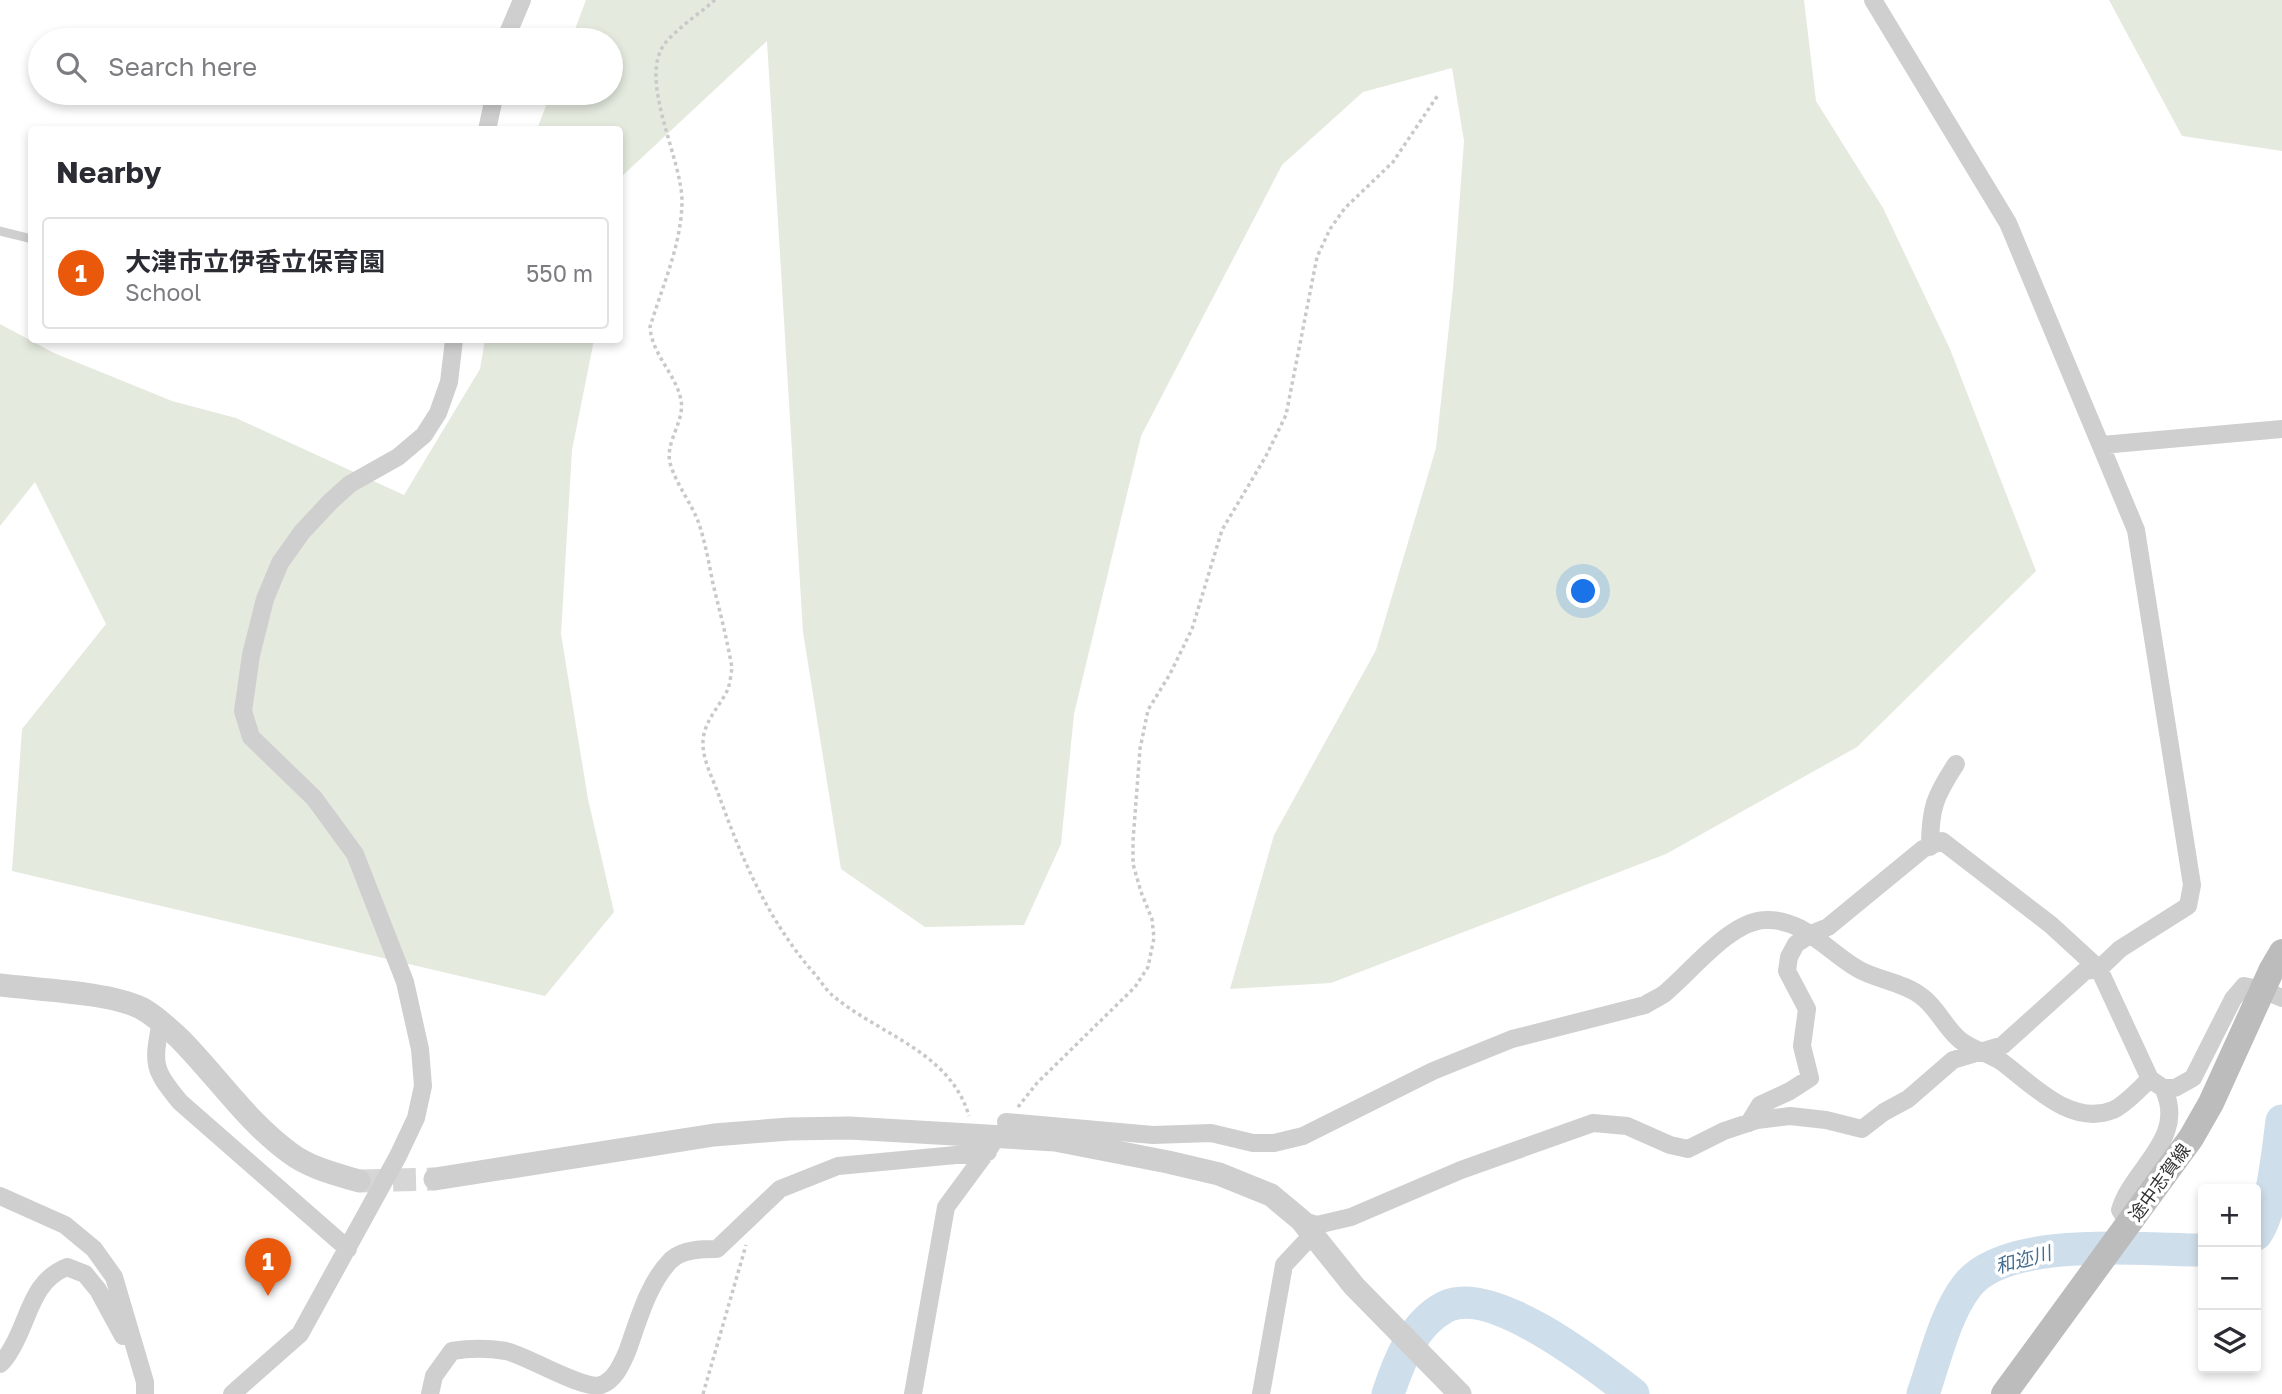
<!DOCTYPE html>
<meta charset="utf-8">
<style>
:root{--surface:#fff;--page:#f7f7f7;--text:#2b2b33;--muted:#7c7c81;--line:#e1e1e2;--accent:#ea580c}
body{margin:0;font-family:"Golos Text","Noto Sans JP",sans-serif;background:var(--page);color:var(--text)}
.controls{position:absolute;right:21px;bottom:21px;display:grid;overflow:hidden;border-radius:7px;box-shadow:0 4px 10px #0003}
.controls button{width:63px;height:63px;display:grid;place-items:center;padding:0;border:0;border-bottom:2px solid var(--line);background:var(--surface);color:var(--text);font:35px sans-serif}
.you{position:absolute;left:1584px;top:592px;width:24px;height:24px;margin:-18px;border:5px solid #fff;border-radius:50%;background:#1a73e8;box-shadow:0 0 0 10px #1a73e833}
.badge{display:grid;place-items:center;width:46px;height:46px;border-radius:50%;background:var(--accent);color:#fff;font-size:23px;font-weight:700}
.pin{position:absolute;translate:-50% -58px;filter:drop-shadow(0 2px 4px #0008)}
.pin::after{content:'';position:absolute;top:37px;width:24px;height:21px;background:inherit;clip-path:polygon(0 0,100% 0,50% 100%)}
.list{margin:0;padding:0;list-style:none}
h2{display:flex;justify-content:space-between;align-items:center;height:91px;margin:0;padding:0 28px;font-size:30px}
h2 small{font-size:23px;font-weight:400;color:var(--muted)}
.list li{display:grid;grid-template-columns:46px 1fr auto;gap:21px;align-items:center;box-sizing:border-box;height:112px;margin:0 14px 14px;padding:0 14px;border:2px solid var(--line);border-radius:7px}
.list b{display:block;font-size:26px;white-space:nowrap}
.list p{margin:0;font-size:23px;white-space:nowrap;color:var(--muted)}
.list em{font-size:23px;font-style:normal;color:var(--muted)}
.icon{flex:none;width:38px;height:38px;fill:none;stroke:currentColor;stroke-width:2;stroke-linecap:round;stroke-linejoin:round}
.map{position:relative;flex:none;width:2282px;height:1394px;overflow:hidden}
.search{position:absolute;background:var(--surface);box-shadow:0 4px 10px #0003;left:28px;top:28px;width:595px;height:77px;display:flex;align-items:center;gap:18px;box-sizing:border-box;padding:0 24px;border-radius:38px;color:var(--muted);font-size:26px}
.panel{position:absolute;background:var(--surface);box-shadow:0 4px 10px #0003;left:28px;top:126px;width:595px;height:217px;border-radius:7px}
.map>svg:first-child{display:block}
.green{fill:#e4eade}
.lines{fill:none;stroke-linecap:round;stroke-linejoin:round}
.river{stroke:#cfdeeb;stroke-width:33}
.tertiary-tunnel{stroke:#d6d6d6;stroke-width:23;stroke-dasharray:23 11;stroke-linecap:butt}
.path{stroke:#c9c9c9;stroke-width:3.5;stroke-dasharray:3.5 3.5;stroke-linecap:butt}
.service{stroke:#cfcfcf;stroke-width:9}
.minor{stroke:#cfcfcf;stroke-width:18}
.tertiary{stroke:#cfcfcf;stroke-width:23}
.secondary{stroke:#bcbcbc;stroke-width:26}
.labels{text-anchor:middle;dominant-baseline:central;stroke-width:7;stroke-linejoin:round;paint-order:stroke}
.street-label{font-size:18px;fill:#323232;stroke:#fff}
.water-label{font-size:19px;font-style:italic;fill:#446d8f;stroke:#fff}
</style>
<div class="map">
<svg width="2282" height="1394" viewBox="0 0 2282 1394">
<rect width="100%" height="100%" fill="#fff"/>
<path class="green" d="M 586,0 L 1804,0 L 1816,101 L 1883,208 L 1950,349 L 2036,571 L 1857,747 L 1666,854 L 1331,983 L 1230,989 L 1274,835 L 1376,650 L 1436,448 L 1453,289 L 1464,141 L 1452,68 L 1363,92 L 1282,165 L 1141,436 L 1074,714 L 1061,844 L 1024,925 L 925,927 L 841,869 L 803,632 L 767,41 L 620,178 L 620,130 L 537,129 L 551,93 L 611,93 L 611,40 L 571,40 Z
M 2109,0 L 2282,0 L 2282,151 L 2182,136 Z
M 0,324 L 54,353 L 172,401 L 236,418 L 404,495 L 480,369 L 485,340 L 594,340 L 572,450 L 561,634 L 588,799 L 614,912 L 545,996 L 12,871 L 22,729 L 106,624 L 35,482 L 0,526 Z"/>
<g class="lines">
<path class="river" d="M 2256,1234 C 2273,1210 2278,1150 2282,1121
M 1388,1394 C 1399,1361 1413,1324 1445,1307 C 1491,1283 1598,1367 1633,1394
M 1923,1394 C 1935,1360 1945,1314 1967,1286 C 2005,1235 2145,1250 2203,1250"/>
<path class="tertiary-tunnel" d="M 359,1181 L 435,1179"/>
<path class="path" d="M 715,0 C 699,14 680,26 666,42 C 636,78 683,159 682,203 C 681,246 662,287 650,327 C 652,355 676,374 681,400 C 685,422 665,441 670,463 C 676,484 690,501 698,521 C 705,541 709,563 713,584 C 720,612 727,639 732,668 C 731,674 730,683 728,689 C 720,706 704,721 703,741 C 702,758 712,777 718,793 C 741,857 767,918 812,971 C 819,978 825,989 832,995 C 879,1035 950,1051 969,1116
M 1018,1107 L 1037,1083 L 1135,987 L 1148,967 L 1154,938 L 1152,919 L 1141,892 L 1133,864 L 1133,841 L 1140,749 L 1148,710 L 1170,674 L 1192,629 L 1222,530 L 1266,456 L 1286,415 L 1317,257 L 1330,229 L 1345,208 L 1393,162 L 1438,95
M 703,1394 L 746,1245"/>
<path class="service" d="M 0,231 L 32,239"/>
<path class="minor" d="M 505,40 L 522,0
M 487,130 L 495,93
M 2102,445 L 2282,429
M 1930,847 C 1930,808 1935,796 1956,764
M 161,1021 C 153,1064 152,1068 180,1102 L 348,1249
M 1006,1122 L 1153,1135 L 1211,1133 L 1253,1143 L 1274,1143 L 1303,1136 L 1433,1071 L 1512,1039 L 1645,1005 C 1651,1001 1658,998 1664,994 C 1690,973 1730,921 1765,920 C 1803,918 1828,952 1858,969 C 1877,980 1903,982 1921,996 C 1937,1007 1945,1028 1960,1040 C 1972,1050 1989,1053 2002,1062 C 2033,1085 2071,1127 2113,1110 C 2126,1104 2139,1089 2150,1079
M 1749,1123 L 1760,1105 L 1790,1091 L 1810,1078 L 1802,1046 L 1807,1009 L 1787,971 L 1789,957 L 1796,944 L 1811,934 L 1828,927 L 1923,849 L 1942,841 L 2051,925 L 2099,969 L 2150,1079 L 2163,1088 L 2175,1088 L 2193,1078 L 2233,999 L 2244,986 L 2263,990 L 2282,998
M 0,1196 L 65,1225 L 94,1249 L 114,1277 L 145,1382 L 145,1394
M 1301,1220 L 1317,1225 L 1351,1217 L 1461,1170 L 1593,1123 L 1627,1126 L 1670,1145 L 1688,1149 L 1724,1131 L 1757,1120 L 1790,1116 L 1826,1120 L 1862,1129 L 1884,1112 L 1908,1099 L 1953,1060 L 2003,1045 L 2085,971 L 2099,969 L 2120,949 L 2188,906 L 2192,885 L 2136,530 L 2008,223 L 1873,0
M 2129,1224 L 2120,1210 C 2133,1167 2188,1138 2163,1088
M 0,1364 C 6,1359 9,1353 13,1346 C 30,1316 32,1281 67,1267 L 85,1274 L 98,1290 L 123,1336 L 126,1336
M 232,1394 L 300,1334 L 398,1156 L 416,1118 L 423,1086 L 420,1049 L 405,982 L 355,854 L 314,798 L 251,737 L 243,711 L 251,655 L 265,599 L 280,563 L 302,532 L 331,501 L 350,484 L 398,457 L 424,435 L 438,413 L 449,382 L 454,340
M 430,1394 L 434,1376 L 452,1351 C 470,1348 488,1348 506,1351 C 528,1356 584,1391 601,1385 C 615,1380 621,1365 627,1352 C 638,1322 648,1283 671,1260 C 683,1249 703,1249 717,1249 L 780,1189 L 838,1166 L 988,1152
M 913,1394 L 946,1207 L 991,1146
M 1261,1394 L 1284,1265 L 1313,1234"/>
<path class="tertiary" d="M 0,985 C 39,990 108,992 141,1008 C 156,1016 167,1027 179,1038 C 216,1075 247,1122 290,1153 C 310,1168 335,1174 359,1181
M 435,1179 L 714,1135 L 789,1129 L 849,1128 L 1055,1140 L 1168,1162 L 1219,1174 L 1271,1195 L 1301,1220 L 1354,1286 L 1460,1394"/>
<path class="secondary" d="M 2004,1394 L 2191,1138 L 2211,1103 L 2272,969 L 2282,952"/>
</g>
<g class="labels">
<g class="street-label">
<text transform="translate(2159 1182) rotate(-54)">途中志賀線</text>
</g>
<g class="water-label">
<text transform="translate(2023 1259) rotate(-15)">和迩川</text>
</g>
</g>
</svg>
<div class="controls">
<button>+</button>
<button>−</button>
<button><svg class="icon" aria-label="layers" viewBox="0 0 24 24"><path d="M12 4l9 5-9 5-9-5zM3 14l9 5 9-5"/></svg></button>
</div>
<div class="you"></div>
<div class="pin badge" style="left:268px;top:1296px">1</div>
<div class="search"><svg class="icon" aria-label="search" viewBox="0 0 24 24"><circle cx="10" cy="10" r="6"/><path d="M15 15l6 6"/></svg>Search here</div>
<section class="panel">
<h2>Nearby<small></small></h2>
<ul class="list">
<li><span class="badge">1</span><div><b>大津市立伊香立保育園</b><p>School</p></div><em>550 m</em></li>
</ul>
</section>
</div>
